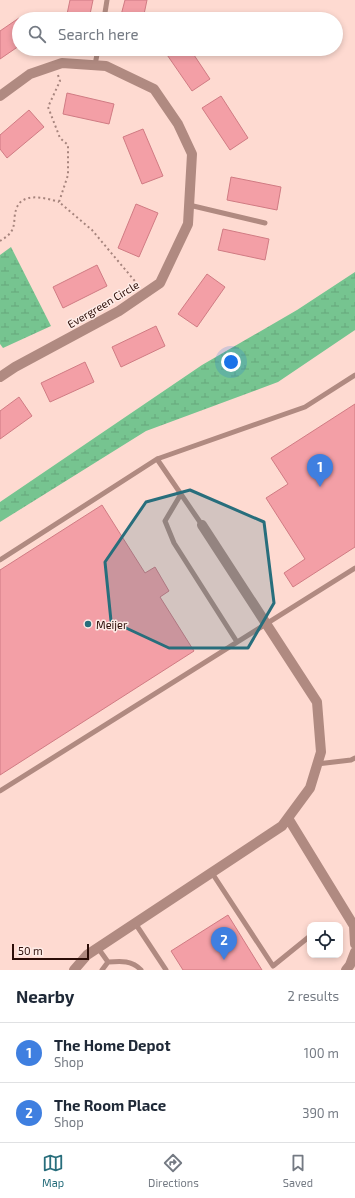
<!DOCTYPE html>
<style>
:root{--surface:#fff;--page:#f6f6f7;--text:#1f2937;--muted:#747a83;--line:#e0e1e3;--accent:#286e7c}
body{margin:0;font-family:"Exo 2",sans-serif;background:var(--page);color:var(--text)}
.controls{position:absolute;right:12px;bottom:12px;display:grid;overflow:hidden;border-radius:8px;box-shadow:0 2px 6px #0003}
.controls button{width:36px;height:36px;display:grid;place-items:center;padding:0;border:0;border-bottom:1px solid var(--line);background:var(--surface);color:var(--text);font:20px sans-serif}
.scale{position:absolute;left:12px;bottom:10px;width:77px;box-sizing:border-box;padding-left:4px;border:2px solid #2c0d07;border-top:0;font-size:11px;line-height:14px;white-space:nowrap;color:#2c0d07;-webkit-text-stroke:3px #feece7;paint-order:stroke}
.you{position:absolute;left:231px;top:362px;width:14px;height:14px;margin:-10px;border:3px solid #fff;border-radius:50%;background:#1a73e8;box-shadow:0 0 0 6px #1a73e833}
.badge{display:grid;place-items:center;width:26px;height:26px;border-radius:50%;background:var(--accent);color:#fff;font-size:13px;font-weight:700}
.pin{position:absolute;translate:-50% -33px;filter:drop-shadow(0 1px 2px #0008)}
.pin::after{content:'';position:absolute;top:21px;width:14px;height:12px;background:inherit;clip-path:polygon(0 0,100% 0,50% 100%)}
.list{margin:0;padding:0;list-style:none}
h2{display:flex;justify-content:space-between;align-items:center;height:52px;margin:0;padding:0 16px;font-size:17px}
h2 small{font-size:13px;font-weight:400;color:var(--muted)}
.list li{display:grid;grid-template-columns:26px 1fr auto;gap:12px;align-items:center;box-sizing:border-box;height:60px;padding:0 16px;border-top:1px solid var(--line)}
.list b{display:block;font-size:15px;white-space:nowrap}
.list p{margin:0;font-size:13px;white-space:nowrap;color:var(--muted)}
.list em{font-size:13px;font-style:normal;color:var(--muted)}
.icon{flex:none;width:22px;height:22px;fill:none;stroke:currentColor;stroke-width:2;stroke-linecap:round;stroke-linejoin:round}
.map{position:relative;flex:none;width:355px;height:970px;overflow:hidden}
.search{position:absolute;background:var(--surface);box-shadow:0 2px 6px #0003;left:12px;right:12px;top:12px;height:44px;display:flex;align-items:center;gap:10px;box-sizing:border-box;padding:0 14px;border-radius:22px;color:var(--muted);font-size:15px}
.sheet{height:172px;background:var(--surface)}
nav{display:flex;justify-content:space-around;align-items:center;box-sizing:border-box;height:56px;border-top:1px solid var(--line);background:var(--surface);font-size:11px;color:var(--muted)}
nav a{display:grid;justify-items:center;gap:2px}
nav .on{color:var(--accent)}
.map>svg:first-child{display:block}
.wetland{fill:url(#wetland-marsh)}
.building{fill:#f39fa6;stroke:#d07b83}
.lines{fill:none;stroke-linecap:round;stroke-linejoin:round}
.path{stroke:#a6847d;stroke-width:2;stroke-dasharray:2 3;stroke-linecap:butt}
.service{stroke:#b08a81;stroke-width:5}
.minor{stroke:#b08a81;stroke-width:10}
.marked{fill:#286e7c;fill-opacity:0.2;stroke:#286e7c;stroke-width:3;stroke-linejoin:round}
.poi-dot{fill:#286e7c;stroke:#feece7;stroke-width:1.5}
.labels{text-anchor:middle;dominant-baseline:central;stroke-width:3;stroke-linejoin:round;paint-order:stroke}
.street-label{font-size:11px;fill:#2c0d07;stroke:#feece7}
.poi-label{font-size:11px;fill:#2c0d07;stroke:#feece7;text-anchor:start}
</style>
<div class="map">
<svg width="355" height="970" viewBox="0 0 355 970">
<defs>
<pattern id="wetland-marsh" width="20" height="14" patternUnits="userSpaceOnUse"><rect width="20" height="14" fill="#76c490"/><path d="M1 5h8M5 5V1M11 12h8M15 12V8" fill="none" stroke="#66a77b"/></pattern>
</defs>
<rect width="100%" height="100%" fill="#fedad1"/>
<path class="wetland" d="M 11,247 L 51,326 L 3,348 L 0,344 L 0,255 Z
M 355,272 L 355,330 L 278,382 L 146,431 L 0,522 L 0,502 L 202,365 L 297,310 Z"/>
<path class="building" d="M 70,0 L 93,0 L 89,19 L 66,19 Z
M 125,0 L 147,0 L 143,19 L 120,19 Z
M 19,18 L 19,46 L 0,59 L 0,31 Z
M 163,49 L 190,49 L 210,79 L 192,91 Z
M 67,93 L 114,104 L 109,124 L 63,114 Z
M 221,96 L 248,138 L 230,150 L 202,108 Z
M 29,110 L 44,127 L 7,158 L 0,149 L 0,135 Z
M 143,129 L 163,176 L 142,184 L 123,137 Z
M 231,177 L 281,187 L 277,210 L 227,200 Z
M 136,204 L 158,213 L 139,257 L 118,248 Z
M 223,229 L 269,239 L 265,260 L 218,250 Z
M 97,265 L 107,286 L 63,308 L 53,287 Z
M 207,274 L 225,287 L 197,327 L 178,314 Z
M 156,326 L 165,346 L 121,367 L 112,347 Z
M 85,362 L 94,382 L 50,402 L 41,383 Z
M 19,397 L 32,416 L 0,439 L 0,411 Z
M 355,404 L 355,547 L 293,587 L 284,573 L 305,559 L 266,498 L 288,484 L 271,458 Z
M 102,505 L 145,573 L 155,567 L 169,591 L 160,597 L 194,651 L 0,775 L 0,570 Z
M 228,915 L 262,970 L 183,970 L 171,951 Z"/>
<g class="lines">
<path class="path" d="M 58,75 L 60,81 L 48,107 L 60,138 L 68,145 L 68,175 L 59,202 L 92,230 L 139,286
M 0,241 C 5,238 11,234 13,228 C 15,222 14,215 16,210 C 21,191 46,198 59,202"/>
<path class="service" d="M 104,19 L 107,0
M 95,65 L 98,49
M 189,205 L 265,223
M 157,459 L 202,525
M 181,494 L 165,521 L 174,543 L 237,642
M 0,560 L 157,459 L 305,407 L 355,375
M 317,764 L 351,760 L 355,758
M 0,791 L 355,568
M 212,873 L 273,966 L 310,936
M 135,923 L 166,970
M 98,948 L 108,962
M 102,970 L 108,962 C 121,961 132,960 141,970"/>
<path class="minor" d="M 0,96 L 30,74 L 62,63 L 106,66 L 154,89 L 178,124 L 192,154 L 188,224 L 160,283 L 119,311 L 15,367 L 0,377
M 288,818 L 354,926 L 355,944
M 74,970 L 87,955 L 282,826 L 310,788 L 321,752 L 317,702 L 202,525
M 346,970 L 350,965 L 355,952"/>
</g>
<path class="marked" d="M 190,490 L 264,522 L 274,603 L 248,648 L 169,648 L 111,621 L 105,562 L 146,502 Z"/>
<circle class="poi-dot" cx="88" cy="624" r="4"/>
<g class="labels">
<g class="street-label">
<text transform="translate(103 304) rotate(-31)">Evergreen Circle</text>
</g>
<g class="poi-label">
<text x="96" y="624">Meijer</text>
</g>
</g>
</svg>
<div class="controls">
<button><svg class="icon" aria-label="locate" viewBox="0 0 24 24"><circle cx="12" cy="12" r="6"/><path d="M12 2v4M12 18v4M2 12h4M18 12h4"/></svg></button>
</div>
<div class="scale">50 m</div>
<div class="you"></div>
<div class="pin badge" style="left:320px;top:487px;background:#3f7fe0">1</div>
<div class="pin badge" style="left:224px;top:960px;background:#3f7fe0">2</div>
<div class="search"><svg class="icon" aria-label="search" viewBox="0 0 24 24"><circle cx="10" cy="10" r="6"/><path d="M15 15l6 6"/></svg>Search here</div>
</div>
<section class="sheet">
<h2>Nearby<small>2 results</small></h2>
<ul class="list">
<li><span class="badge" style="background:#3f7fe0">1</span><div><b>The Home Depot</b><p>Shop</p></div><em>100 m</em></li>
<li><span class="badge" style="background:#3f7fe0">2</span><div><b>The Room Place</b><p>Shop</p></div><em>390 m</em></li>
</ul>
</section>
<nav>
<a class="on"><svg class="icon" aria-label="map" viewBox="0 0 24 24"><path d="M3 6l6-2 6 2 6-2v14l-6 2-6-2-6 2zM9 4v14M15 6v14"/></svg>Map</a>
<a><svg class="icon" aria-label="directions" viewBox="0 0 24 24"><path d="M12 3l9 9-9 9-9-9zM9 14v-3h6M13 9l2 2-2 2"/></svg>Directions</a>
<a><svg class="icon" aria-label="saved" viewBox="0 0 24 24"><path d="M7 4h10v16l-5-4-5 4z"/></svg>Saved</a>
</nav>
